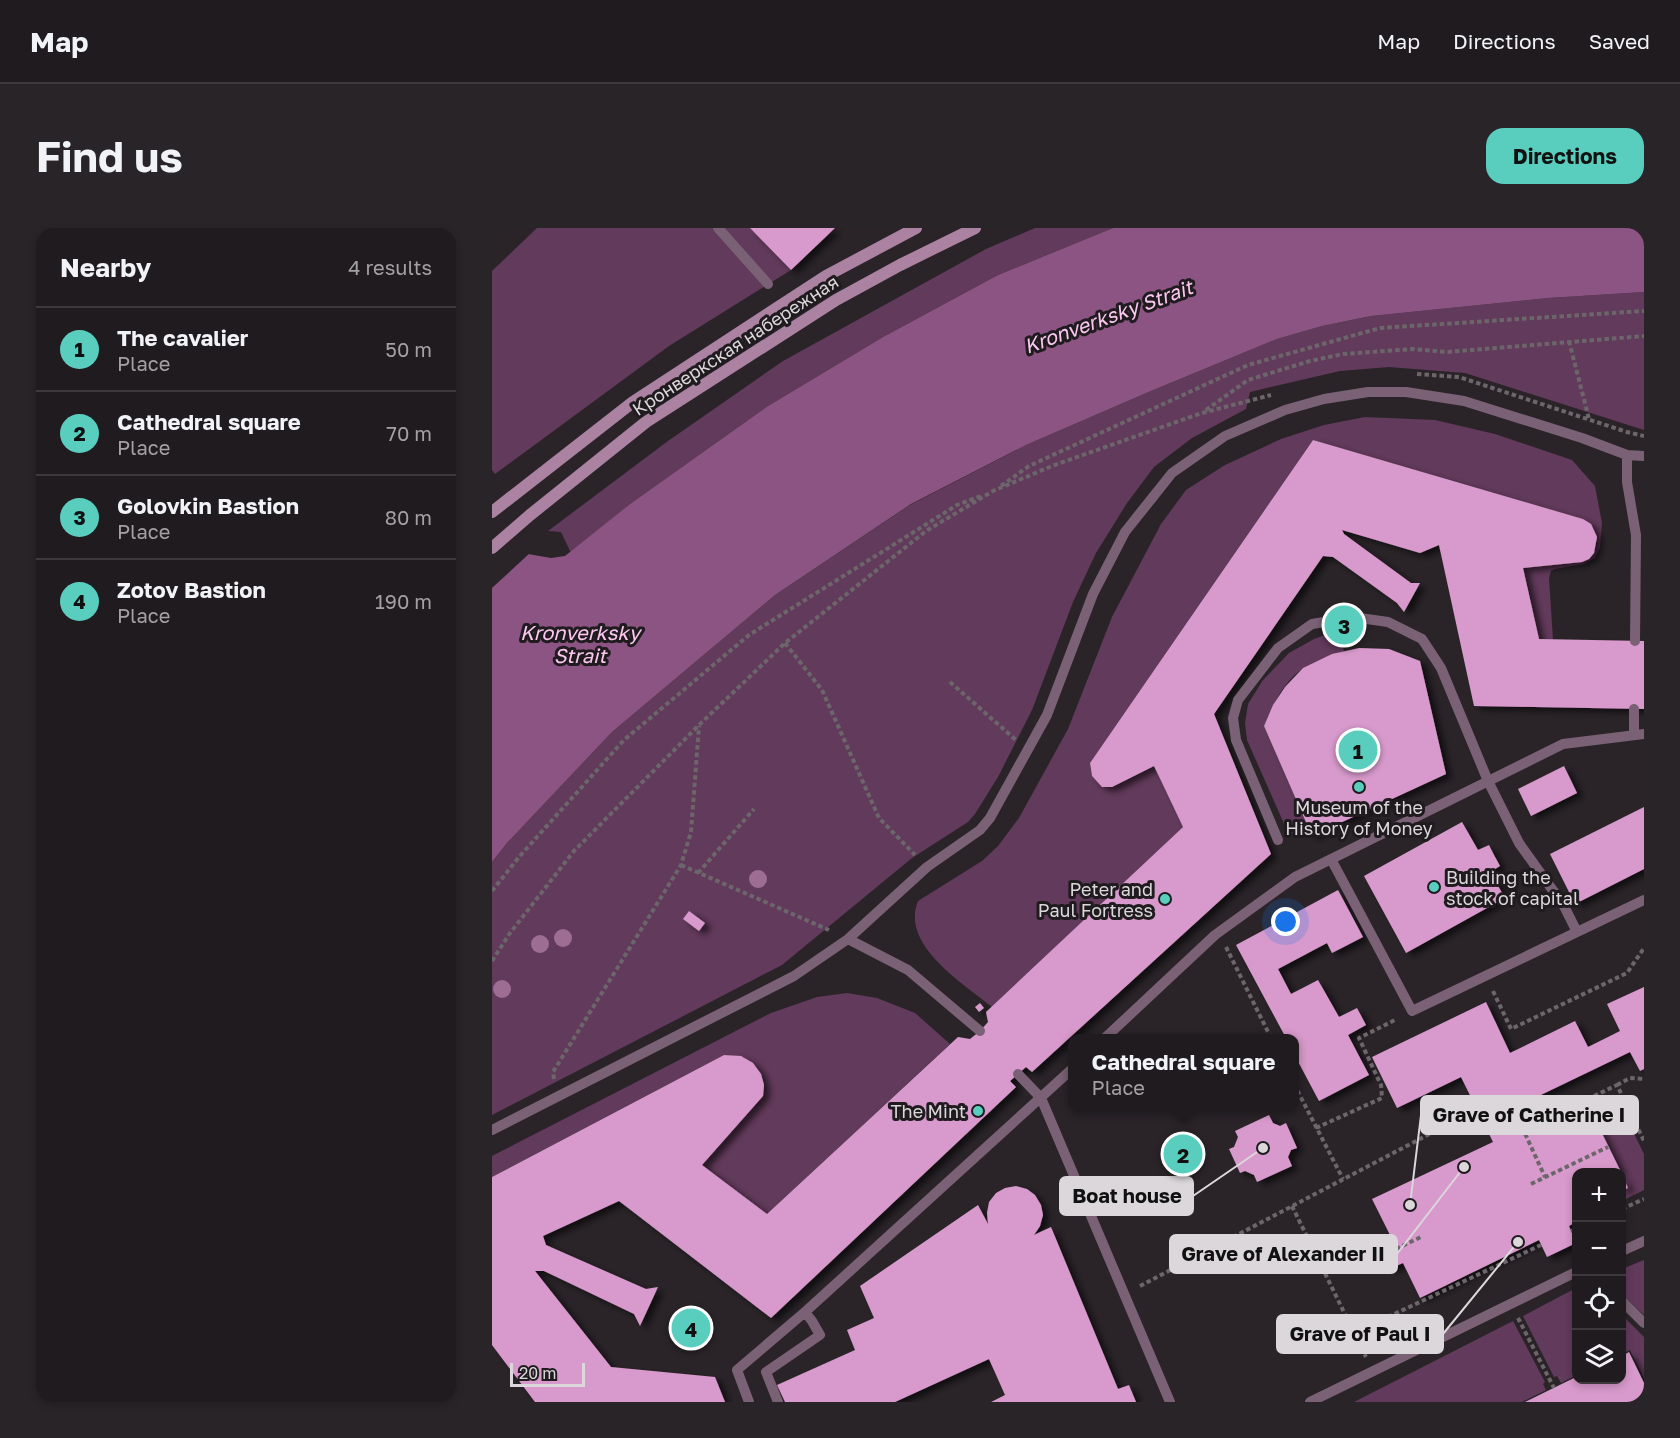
<!DOCTYPE html>
<meta charset="utf-8">
<style>
:root{--surface:#201b1f;--page:#282428;--text:#f1f3f6;--muted:#a2a1a4;--line:#3d393d;--accent:#59cebf}
body{margin:0;font-family:"Golos Text",sans-serif;background:var(--page);color:var(--text)}
.controls{position:absolute;right:18px;bottom:18px;display:grid;overflow:hidden;border-radius:12px;box-shadow:0 3px 9px #0003}
.controls button{width:54px;height:54px;display:grid;place-items:center;padding:0;border:0;border-bottom:2px solid var(--line);background:var(--surface);color:var(--text);font:30px sans-serif}
.scale{position:absolute;left:18px;bottom:15px;width:75px;box-sizing:border-box;padding-left:6px;border:3px solid #dbd7da;border-top:0;font-size:16px;line-height:21px;white-space:nowrap;color:#dbd7da;-webkit-text-stroke:4px #201b1f;paint-order:stroke}
.you{position:absolute;left:794px;top:694px;width:21px;height:21px;margin:-15px;border:4px solid #fff;border-radius:50%;background:#1a73e8;box-shadow:0 0 0 9px #1a73e833}
.badge{display:grid;place-items:center;width:39px;height:39px;border-radius:50%;background:var(--accent);color:#111;font-size:20px;font-weight:700}
.pin{position:absolute;translate:-50% -50%;border:3px solid #fff;box-shadow:0 2px 6px #0006}
.popup{position:absolute;left:576px;top:806px;width:231px;height:78px;box-sizing:border-box;display:grid;place-content:center;border-radius:12px;background:var(--surface);filter:drop-shadow(0 2px 4px #0005);font-size:20px;white-space:nowrap;color:var(--muted)}
.popup b{font-size:22px;color:var(--text)}
.popup::after{content:'';position:absolute;left:50%;top:100%;margin-left:-12px;border:12px solid transparent;border-top-color:var(--surface)}
.list{margin:0;padding:0;list-style:none}
h2{display:flex;justify-content:space-between;align-items:center;height:78px;margin:0;padding:0 24px;font-size:26px}
h2 small{font-size:20px;font-weight:400;color:var(--muted)}
.list li{display:grid;grid-template-columns:39px 1fr auto;gap:18px;align-items:center;box-sizing:border-box;height:84px;padding:0 24px;border-top:2px solid var(--line)}
.list b{display:block;font-size:22px;white-space:nowrap}
.list p{margin:0;font-size:20px;white-space:nowrap;color:var(--muted)}
.list em{font-size:20px;font-style:normal;color:var(--muted)}
.icon{flex:none;width:33px;height:33px;fill:none;stroke:currentColor;stroke-width:2;stroke-linecap:round;stroke-linejoin:round}
.map{position:relative;flex:none;width:1152px;height:1174px;overflow:hidden;border-radius:18px}
header{display:flex;align-items:center;gap:36px;box-sizing:border-box;height:84px;padding:0 30px;background:var(--surface);border-bottom:2px solid var(--line)}
header strong{font-size:28px}
nav{display:flex;gap:33px;margin-inline-start:auto;font-size:21px}
.intro{display:flex;align-items:center;justify-content:space-between;box-sizing:border-box;height:144px;padding:0 36px}
h1{margin:0;font-size:42px}
.button{padding:15px 27px;border-radius:18px;background:var(--accent);color:#111;font-size:21px;font-weight:700}
main{display:flex;gap:36px;padding:0 36px}
aside{flex:1;background:var(--surface);border-radius:18px;box-shadow:0 3px 9px #0003}
.map>svg:first-child{display:block}
.green{fill:#623a5b}
.water{fill:#8c5482}
.pier{fill:#2a2429}
.building{fill:#d89acc;filter:url(#shadow)}
.lines{fill:none;stroke-linecap:round;stroke-linejoin:round}
.path{stroke:#6c666b;stroke-width:4;stroke-dasharray:4.5 3;stroke-linecap:butt}
.lane{stroke:#7b6175;stroke-width:10}
.secondary{stroke:#ab82a2;stroke-width:12}
.tree{fill:#9d6d94}
.poi-dot{fill:#59cebf;stroke:#201b1f;stroke-width:2}
.labels{text-anchor:middle;dominant-baseline:central;stroke-width:6;stroke-linejoin:round;paint-order:stroke}
.street-label{font-size:18px;fill:#dbd7da;stroke:#201b1f}
.poi-label{font-size:18px;fill:#dbd7da;stroke:#201b1f;text-anchor:end}
.water-label{font-size:20px;font-style:italic;fill:#fbc8f0;stroke:#201b1f}
.leader{fill:none;stroke:#dbd7da;stroke-width:2}
.callout-dot{fill:#dbd7da;stroke:#201b1f;stroke-width:2}
.callout{fill:#dbd7da;stroke:#dbd7da;stroke-width:2}
.callout-label{font-size:20px;text-anchor:middle;font-weight:bold;fill:#111}
</style>
<header>
<strong>Map</strong>
<nav><a>Map</a><a>Directions</a><a>Saved</a></nav>
</header>
<div class="intro"><h1>Find us</h1><a class="button">Directions</a></div>
<main>
<aside>
<h2>Nearby<small>4 results</small></h2>
<ul class="list">
<li><span class="badge">1</span><div><b>The cavalier</b><p>Place</p></div><em>50 m</em></li>
<li><span class="badge">2</span><div><b>Cathedral square</b><p>Place</p></div><em>70 m</em></li>
<li><span class="badge">3</span><div><b>Golovkin Bastion</b><p>Place</p></div><em>80 m</em></li>
<li><span class="badge">4</span><div><b>Zotov Bastion</b><p>Place</p></div><em>190 m</em></li>
</ul>
</aside>
<div class="map">
<svg width="1152" height="1174" viewBox="0 0 1152 1174">
<defs>
<filter id="shadow"><feDropShadow dx="6" dy="4" stdDeviation="3" flood-color="#0009"/></filter>
</defs>
<rect width="100%" height="100%" fill="#2a2429"/>
<path class="green" d="M 45,0 L 258,0 L 299,42 L 177,118 L 3,246 L 0,242 L 0,43 Z
M 543,0 L 621,0 L 506,47 L 391,109 L 276,178 L 138,276 L 79,325 L 69,304 L 56,303 L 176,213 L 291,133 L 494,21 Z
M 1152,64 L 1152,202 L 973,145 L 897,139 L 848,143 L 758,164 L 754,181 L 700,210 L 662,239 L 635,275 L 604,325 L 581,374 L 540,482 L 506,549 L 483,586 L 476,594 L 420,630 L 290,737 L 0,887 L 0,634 L 15,615 L 120,504 L 283,367 L 418,277 L 534,217 L 659,163 L 785,111 L 830,98 L 879,88 L 1056,70 Z
M 873,189 L 943,192 L 1003,206 L 1080,232 L 1103,258 L 1110,295 L 1108,319 L 1103,330 L 1092,336 L 1063,341 L 1059,343 L 1057,350 L 1061,412 L 1047,411 L 1031,340 L 1090,334 C 1110,326 1109,302 1091,291 L 821,212 L 598,535 L 600,548 L 610,559 L 620,559 L 662,538 L 691,599 L 500,779 C 471,755 408,717 426,673 L 490,633 L 506,618 L 527,590 L 576,501 L 620,389 L 669,296 L 694,262 L 733,237 L 789,211 L 832,197 Z
M 847,402 L 852,424 C 840,429 824,433 812,440 C 792,452 781,477 772,498 L 816,599 L 797,607 L 755,512 L 753,495 L 756,476 L 771,452 L 797,425 L 822,411 Z
M 355,765 L 385,770 L 423,785 L 458,816 L 275,986 L 210,937 L 271,868 C 273,839 259,829 232,827 L 0,949 L 0,928 L 279,785 L 325,769 Z
M 1126,873 L 1152,926 L 1152,962 L 1130,973 L 1130,963 L 1136,960 L 1100,885 Z
M 1152,1032 L 1152,1087 L 1130,1066 L 1130,1041 Z
M 1084,1060 L 1084,1147 L 1069,1155 L 1065,1148 L 1062,1149 L 1031,1088 Z
M 1130,1087 L 1152,1109 L 1152,1151 L 1138,1122 L 1130,1126 Z
M 1021,1093 L 1053,1154 L 1051,1156 L 1054,1162 L 1030,1174 L 862,1174 Z"/>
<path class="water" d="M 621,0 L 1152,0 L 1152,64 L 1056,70 L 879,88 L 830,98 L 785,111 L 659,163 L 534,217 L 419,276 L 283,367 L 120,504 L 15,615 L 0,634 L 0,283 L 36,326 L 59,330 L 73,328 L 138,276 L 276,178 L 391,109 L 506,47 Z"/>
<path class="pier" d="M 0,280 L 39,324 L 0,360 Z"/>
<path class="building" d="M 258,0 L 343,0 L 299,42 Z
M 821,212 L 1091,291 L 1099,296 L 1105,309 L 1102,325 L 1097,331 L 1090,334 L 1031,340 L 1047,411 L 1152,413 L 1152,481 L 982,478 L 947,317 L 928,325 L 850,302 L 852,306 L 919,355 L 928,355 L 912,384 L 905,375 L 841,329 L 831,328 L 722,486 L 779,626 L 540,844 L 534,839 L 518,853 L 524,859 L 279,1090 L 127,973 L 51,1008 L 54,1017 L 154,1061 L 166,1059 L 148,1098 L 142,1086 L 52,1043 L 43,1043 L 119,1139 L 223,1149 L 233,1174 L 43,1174 L 0,1117 L 0,949 L 232,827 L 249,828 L 261,835 L 269,846 L 272,857 L 271,868 L 210,937 L 275,986 L 466,809 L 478,811 L 488,803 L 496,794 L 494,784 L 691,599 L 662,538 L 620,559 L 610,559 L 600,548 L 598,535 Z
M 867,420 L 897,421 L 928,433 L 954,546 L 820,608 L 772,498 L 781,477 L 793,459 L 811,440 L 840,426 Z
M 1072,538 L 1085,565 L 1039,588 L 1026,561 Z
M 1152,579 L 1152,641 L 1083,676 L 1058,626 Z
M 970,594 L 986,622 L 997,617 L 1002,627 L 1008,638 L 998,644 L 1013,670 L 914,725 L 872,648 Z
M 846,662 L 871,709 L 840,725 L 835,715 L 786,741 L 799,766 L 826,752 L 847,789 L 865,780 L 874,797 L 856,807 L 877,847 L 827,873 L 802,826 L 802,810 L 794,810 L 744,717 Z
M 197,683 L 213,695 L 207,703 L 191,691 Z
M 1152,759 L 1152,841 L 1148,843 L 1138,824 L 1028,877 L 1037,896 L 1066,882 L 1074,898 L 1100,885 L 1129,944 L 1084,944 L 1084,994 L 1077,998 L 1084,1015 L 1055,1029 L 1047,1012 L 928,1070 L 911,1035 L 897,1041 L 885,1017 L 899,1009 L 880,971 L 1001,914 L 969,849 L 905,880 L 880,829 L 994,774 L 1018,825 L 1083,793 L 1096,819 L 1128,803 L 1115,776 Z
M 488,775 L 492,780 L 487,784 L 483,779 Z
M 777,887 L 781,895 L 788,898 L 794,895 L 805,920 L 799,922 L 796,929 L 800,938 L 765,954 L 762,947 L 753,943 L 748,945 L 737,921 L 742,919 L 746,909 L 743,903 Z
M 1130,946 L 1136,960 L 1130,963 Z
M 524,958 L 535,961 L 543,967 L 549,977 L 551,987 L 548,998 L 542,1007 L 559,999 L 626,1161 L 637,1157 L 644,1174 L 499,1174 L 513,1167 L 497,1131 L 403,1174 L 293,1174 L 285,1157 L 363,1122 L 355,1102 L 382,1090 L 368,1058 L 486,977 L 496,996 L 495,985 L 497,974 L 504,965 L 513,960 Z
M 1137,1124 L 1152,1155 L 1152,1174 L 1033,1174 L 1084,1149 L 1084,1152 L 1130,1152 L 1130,1128 Z"/>
<g class="lines">
<path class="path" d="M 1077,113 L 1097,191
M 925,146 L 967,149 L 1135,204 L 1152,208
M 714,182 L 756,152 L 818,133 L 851,126 L 921,121 L 955,124 L 1152,108
M 509,258 L 537,238 L 756,137 L 888,100 L 1152,83
M 293,415 L 330,462 L 387,590 L 423,627
M 458,454 L 524,512
M 189,637 L 337,702
M 206,645 L 262,581
M 0,663 L 27,629 L 132,512 L 257,407 L 465,277 L 489,268
M 734,719 L 779,810
M 0,733 L 18,705 L 82,623 L 207,497 L 293,415 L 434,303 L 501,263 L 560,238 L 710,185 L 779,167
M 1001,763 L 1019,801 L 1135,745 L 1152,720
M 62,851 L 61,844 L 189,637 L 199,604 L 207,498
M 802,856 L 851,951
M 1125,857 L 1138,850 L 1152,851
M 1075,881 L 1125,857 L 1152,913
M 1030,899 L 1053,949
M 824,900 L 890,870 L 889,857 L 867,810 L 905,791
M 1039,956 L 1116,919
M 800,978 L 874,1129
M 1130,981 L 1152,971
M 1079,1003 L 1084,1001
M 904,1021 L 929,1009
M 648,1058 L 985,881
M 1026,1090 L 1062,1160
M 862,1105 L 1049,1017"/>
<path class="lane" d="M 226,0 L 276,56
M 1135,227 L 1135,254 L 1144,307 L 1143,413
M 1142,481 L 1142,506
M 786,612 L 744,512 L 741,490 L 746,472 L 786,420 L 820,396 L 861,389 L 896,394 L 930,411 L 949,440 L 996,553 L 1027,615 L 1072,678 L 1085,704
M 839,631 L 920,783 L 1152,672
M 356,711 L 416,742 L 488,803
M 613,810 L 723,707 L 803,649 L 1071,516 L 1152,506
M 526,846 L 549,870 L 678,1174
M 0,902 L 302,748 L 356,711 L 435,639 L 488,602 L 498,590 L 555,487 L 601,366 L 633,304 L 680,245 L 733,208 L 793,182 L 832,171 L 876,164 L 914,164 L 972,173 L 1090,210 L 1135,227 L 1152,228
M 1130,1023 L 1152,1013
M 1130,1073 L 1152,1095
M 257,1174 L 245,1142 L 313,1084 L 580,841
M 286,1174 L 274,1144 L 328,1107 L 320,1093 L 313,1084
M 818,1174 L 1084,1044"/>
<path class="secondary" d="M 0,284 L 141,174 L 334,48 L 424,0
M 0,320 L 38,287 L 154,194 L 344,72 L 408,37 L 483,0"/>
</g>
<g class="tree">
<circle cx="266" cy="651" r="9"/>
<circle cx="71" cy="710" r="9"/>
<circle cx="48" cy="716" r="9"/>
<circle cx="10" cy="761" r="9"/>
</g>
<g class="poi-dot">
<circle cx="867" cy="559" r="6"/>
<circle cx="942" cy="659" r="6"/>
<circle cx="673" cy="671" r="6"/>
<circle cx="486" cy="883" r="6"/>
</g>
<g class="labels">
<g class="street-label">
<text transform="translate(243 117) rotate(-33)">Кронверкская набережная</text>
</g>
<g class="poi-label">
<text x="867" y="579" text-anchor="middle">Museum of the<tspan x="867" dy="21">History of Money</tspan></text>
<text x="954" y="649" text-anchor="start">Building the<tspan x="954" dy="21">stock of capital</tspan></text>
<text x="661" y="661">Peter and<tspan x="661" dy="21">Paul Fortress</tspan></text>
<text x="474" y="883">The Mint</text>
</g>
<g class="water-label">
<text transform="translate(616 88) rotate(-20)">Kronverksky Strait</text>
<text x="88" y="404">Kronverksky<tspan x="88" dy="23">Strait</tspan></text>
</g>
</g>
<path class="leader" d="M918 977L929 887M771 920L701 968M972 939L905 1026M1026 1014L951 1106"/>
<g class="callout-dot">
<circle cx="918" cy="977" r="6"/>
<circle cx="771" cy="920" r="6"/>
<circle cx="972" cy="939" r="6"/>
<circle cx="1026" cy="1014" r="6"/>
</g>
<g class="callout">
<rect x="929" y="868" width="217" height="38" rx="6"/>
<rect x="568" y="949" width="133" height="38" rx="6"/>
<rect x="678" y="1007" width="227" height="38" rx="6"/>
<rect x="785" y="1087" width="166" height="38" rx="6"/>
</g>
<g class="callout-label">
<text x="1037" y="894">Grave of Catherine I</text>
<text x="635" y="975">Boat house</text>
<text x="791" y="1033">Grave of Alexander II</text>
<text x="868" y="1113">Grave of Paul I</text>
</g>
</svg>
<div class="controls">
<button>+</button>
<button>−</button>
<button><svg class="icon" aria-label="locate" viewBox="0 0 24 24"><circle cx="12" cy="12" r="6"/><path d="M12 2v4M12 18v4M2 12h4M18 12h4"/></svg></button>
<button><svg class="icon" aria-label="layers" viewBox="0 0 24 24"><path d="M12 4l9 5-9 5-9-5zM3 14l9 5 9-5"/></svg></button>
</div>
<div class="scale">20 m</div>
<div class="you"></div>
<div class="pin badge" style="left:866px;top:522px">1</div>
<div class="pin badge" style="left:691px;top:926px">2</div>
<div class="popup"><b>Cathedral square</b>Place</div>
<div class="pin badge" style="left:852px;top:397px">3</div>
<div class="pin badge" style="left:199px;top:1100px">4</div>
</div>
</main>
